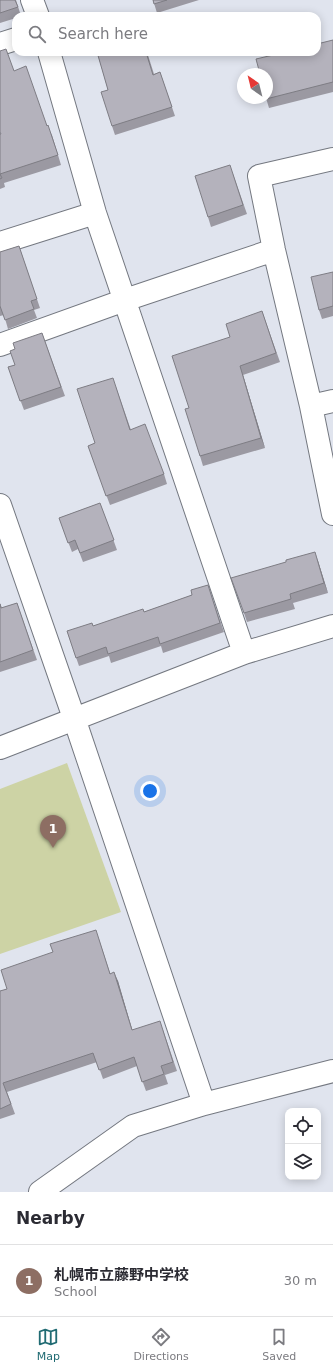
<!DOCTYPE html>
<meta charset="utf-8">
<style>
:root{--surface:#fff;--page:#f7f7f7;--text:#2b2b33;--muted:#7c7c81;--line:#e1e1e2;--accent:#206b73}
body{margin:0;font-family:"DejaVu Sans","Noto Sans JP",sans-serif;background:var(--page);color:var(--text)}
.controls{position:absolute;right:12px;bottom:12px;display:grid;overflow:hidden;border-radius:8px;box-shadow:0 2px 10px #0003}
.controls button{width:36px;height:36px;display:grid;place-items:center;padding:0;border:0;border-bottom:1px solid var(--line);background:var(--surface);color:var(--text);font:20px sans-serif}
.compass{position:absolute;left:237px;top:68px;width:36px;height:36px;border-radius:50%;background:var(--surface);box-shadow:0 2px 10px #0003;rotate:325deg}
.you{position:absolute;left:150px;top:791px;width:14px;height:14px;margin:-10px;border:3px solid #fff;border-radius:50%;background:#1a73e8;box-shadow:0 0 0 6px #1a73e833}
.badge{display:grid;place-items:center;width:26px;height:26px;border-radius:50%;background:var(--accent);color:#fff;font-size:13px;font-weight:700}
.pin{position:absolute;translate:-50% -33px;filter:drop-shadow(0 1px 2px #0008)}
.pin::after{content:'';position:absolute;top:21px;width:14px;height:12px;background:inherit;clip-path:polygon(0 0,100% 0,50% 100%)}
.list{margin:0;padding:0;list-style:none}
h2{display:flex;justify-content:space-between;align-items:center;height:52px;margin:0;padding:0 16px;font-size:17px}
h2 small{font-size:13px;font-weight:400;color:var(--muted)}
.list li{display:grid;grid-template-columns:26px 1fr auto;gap:12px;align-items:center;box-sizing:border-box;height:72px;padding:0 16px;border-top:1px solid var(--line)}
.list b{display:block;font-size:15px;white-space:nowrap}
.list p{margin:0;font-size:13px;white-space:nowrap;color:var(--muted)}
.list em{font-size:13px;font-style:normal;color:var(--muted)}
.icon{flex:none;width:22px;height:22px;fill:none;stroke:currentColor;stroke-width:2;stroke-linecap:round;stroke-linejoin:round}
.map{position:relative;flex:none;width:333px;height:1192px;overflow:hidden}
.search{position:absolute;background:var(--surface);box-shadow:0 2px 10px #0003;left:12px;right:12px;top:12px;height:44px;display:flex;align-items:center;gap:10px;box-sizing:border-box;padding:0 14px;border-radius:12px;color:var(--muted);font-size:15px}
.sheet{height:124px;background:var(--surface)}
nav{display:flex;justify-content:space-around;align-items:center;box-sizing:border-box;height:56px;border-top:1px solid var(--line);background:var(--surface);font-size:11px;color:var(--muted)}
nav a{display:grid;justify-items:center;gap:2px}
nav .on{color:var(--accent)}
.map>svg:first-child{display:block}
.green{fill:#cdd3a5}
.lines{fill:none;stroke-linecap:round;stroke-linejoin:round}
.street-casing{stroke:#747880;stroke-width:24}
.street{stroke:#fff;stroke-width:22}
.wall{fill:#9b99a2}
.shaded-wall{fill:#7e7d84}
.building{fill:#b4b2bc;stroke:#7e7d84}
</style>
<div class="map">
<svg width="333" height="1192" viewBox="0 0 333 1192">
<rect width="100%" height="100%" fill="#e0e4ee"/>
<path class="green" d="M 67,763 L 121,912 L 0,954 L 0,789 Z"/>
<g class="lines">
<defs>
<path id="street" d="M 32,0 L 38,16
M 0,44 L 16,39
M 49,52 L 95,213 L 244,653
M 333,159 L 259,176 L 274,250 L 311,406 L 333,514
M 0,243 L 95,213
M 0,345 L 125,300 L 274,250
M 311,406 L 333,401
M 0,505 L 74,718 L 204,1104
M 0,748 L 244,653 L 333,626
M 40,1192 L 133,1126 L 204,1104 L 333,1071"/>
</defs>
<use href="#street" class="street-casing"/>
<use href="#street" class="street"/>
</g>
<path class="wall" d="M 0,0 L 16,0 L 21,16 L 16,16 L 16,18 L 0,23 Z
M 153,0 L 199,0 L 157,13 Z
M 333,40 L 333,92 L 269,108 L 266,98 Z
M 97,52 L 147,52 L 154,74 L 160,72 L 175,116 L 115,135 L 112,126 L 108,90 Z
M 14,71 L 52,135 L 61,165 L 4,183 L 5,187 L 0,189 L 0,134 L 1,134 Z
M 233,174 L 247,214 L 211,227 L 208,217 Z
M 19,246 L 40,308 L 34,310 L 37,318 L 8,329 L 4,315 L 0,316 L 0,252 Z
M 333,272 L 333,316 L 322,319 L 319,310 Z
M 262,311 L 280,362 L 243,375 L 265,448 L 203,466 L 200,456 L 189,408 L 230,337 Z
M 42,333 L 65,396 L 24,410 L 8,367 L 15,365 L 15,349 Z
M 116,387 L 131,430 L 164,474 L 167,484 L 110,505 L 88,446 L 95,443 Z
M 100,503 L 117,550 L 83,562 L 78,549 L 72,552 L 59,518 Z
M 318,561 L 328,593 L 293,603 L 295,609 L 247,622 L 244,613 Z
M 208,585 L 224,632 L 163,653 L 161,646 L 111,663 L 109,656 L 79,666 L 67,631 L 93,626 L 144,612 L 192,595 Z
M 0,603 L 2,608 L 17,603 L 37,660 L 0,672 Z
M 99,939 L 110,973 L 118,981 L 132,1030 L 163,1030 L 177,1071 L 165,1075 L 168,1084 L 146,1091 L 137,1066 L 103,1079 L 97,1062 L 7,1092 L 15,1114 L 0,1119 L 0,991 L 7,989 Z"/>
<path class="shaded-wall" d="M 240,366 L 243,375 L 265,448 L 261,438 Z
M 315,552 L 318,561 L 328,593 L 324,583 Z
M 114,972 L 118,981 L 135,1039 L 132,1030 Z"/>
<path class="building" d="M 0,0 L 15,0 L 18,7 L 0,13 Z
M 153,0 L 167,0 L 154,4 Z
M 333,40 L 333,82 L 266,99 L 266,98 L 267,98 L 267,74 L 260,74 L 256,59 L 286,52 L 317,52 L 317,44 Z
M 6,49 L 14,71 L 26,66 L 47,126 L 48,125 L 58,155 L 0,174 L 2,178 L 0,179 L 0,134 L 1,134 L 0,132 L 0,51 Z
M 97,52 L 146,52 L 153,75 L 160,72 L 172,107 L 112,126 L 101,92 L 108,90 Z
M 230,165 L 243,205 L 208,217 L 195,176 Z
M 19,246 L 37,299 L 31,301 L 34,309 L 5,320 L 0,306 L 0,252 Z
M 333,272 L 333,306 L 319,310 L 311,277 Z
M 262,311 L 276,353 L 240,366 L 261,438 L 200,456 L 185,409 L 189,408 L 172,356 L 230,337 L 226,324 Z
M 42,333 L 61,387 L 20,401 L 8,367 L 15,365 L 10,351 L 15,349 L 13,343 Z
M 113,378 L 130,430 L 145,424 L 164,474 L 106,496 L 88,446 L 95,443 L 77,389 Z
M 100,503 L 114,540 L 80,553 L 75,540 L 68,543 L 59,518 Z
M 315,552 L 324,583 L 290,594 L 291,599 L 244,613 L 231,578 L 286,562 L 286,560 Z
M 208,585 L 220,623 L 160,644 L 158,637 L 108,654 L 106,647 L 76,658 L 67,631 L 92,623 L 93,626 L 143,609 L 144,612 L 192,595 L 191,590 Z
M 17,603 L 33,650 L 0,662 L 0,604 L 1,608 Z
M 96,930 L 110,974 L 114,972 L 132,1030 L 160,1021 L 173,1062 L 161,1066 L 164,1074 L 142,1082 L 134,1057 L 99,1070 L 93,1053 L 3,1083 L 11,1104 L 0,1109 L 0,991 L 7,989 L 1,970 L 53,952 L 50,944 Z"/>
</svg>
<div class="controls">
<button><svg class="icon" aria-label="locate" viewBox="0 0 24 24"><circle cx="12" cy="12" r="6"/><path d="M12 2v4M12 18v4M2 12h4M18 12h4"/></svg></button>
<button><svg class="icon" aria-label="layers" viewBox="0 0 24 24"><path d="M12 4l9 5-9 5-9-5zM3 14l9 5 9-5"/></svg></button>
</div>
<svg class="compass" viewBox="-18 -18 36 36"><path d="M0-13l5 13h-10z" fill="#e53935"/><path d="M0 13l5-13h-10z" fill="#7c7c81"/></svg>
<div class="you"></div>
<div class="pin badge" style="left:53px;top:848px;background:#8d6e63">1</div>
<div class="search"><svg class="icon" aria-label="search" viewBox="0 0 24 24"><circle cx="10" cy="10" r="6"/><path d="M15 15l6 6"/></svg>Search here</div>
</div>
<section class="sheet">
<h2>Nearby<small></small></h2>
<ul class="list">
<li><span class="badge" style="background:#8d6e63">1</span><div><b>札幌市立藤野中学校</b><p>School</p></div><em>30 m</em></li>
</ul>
</section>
<nav>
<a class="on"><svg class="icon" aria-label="map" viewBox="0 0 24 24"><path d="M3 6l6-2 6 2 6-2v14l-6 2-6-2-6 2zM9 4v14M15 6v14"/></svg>Map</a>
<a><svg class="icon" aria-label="directions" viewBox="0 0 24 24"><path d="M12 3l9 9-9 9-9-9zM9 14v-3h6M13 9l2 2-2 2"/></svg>Directions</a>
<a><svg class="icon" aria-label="saved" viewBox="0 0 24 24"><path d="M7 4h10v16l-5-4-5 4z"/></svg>Saved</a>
</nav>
